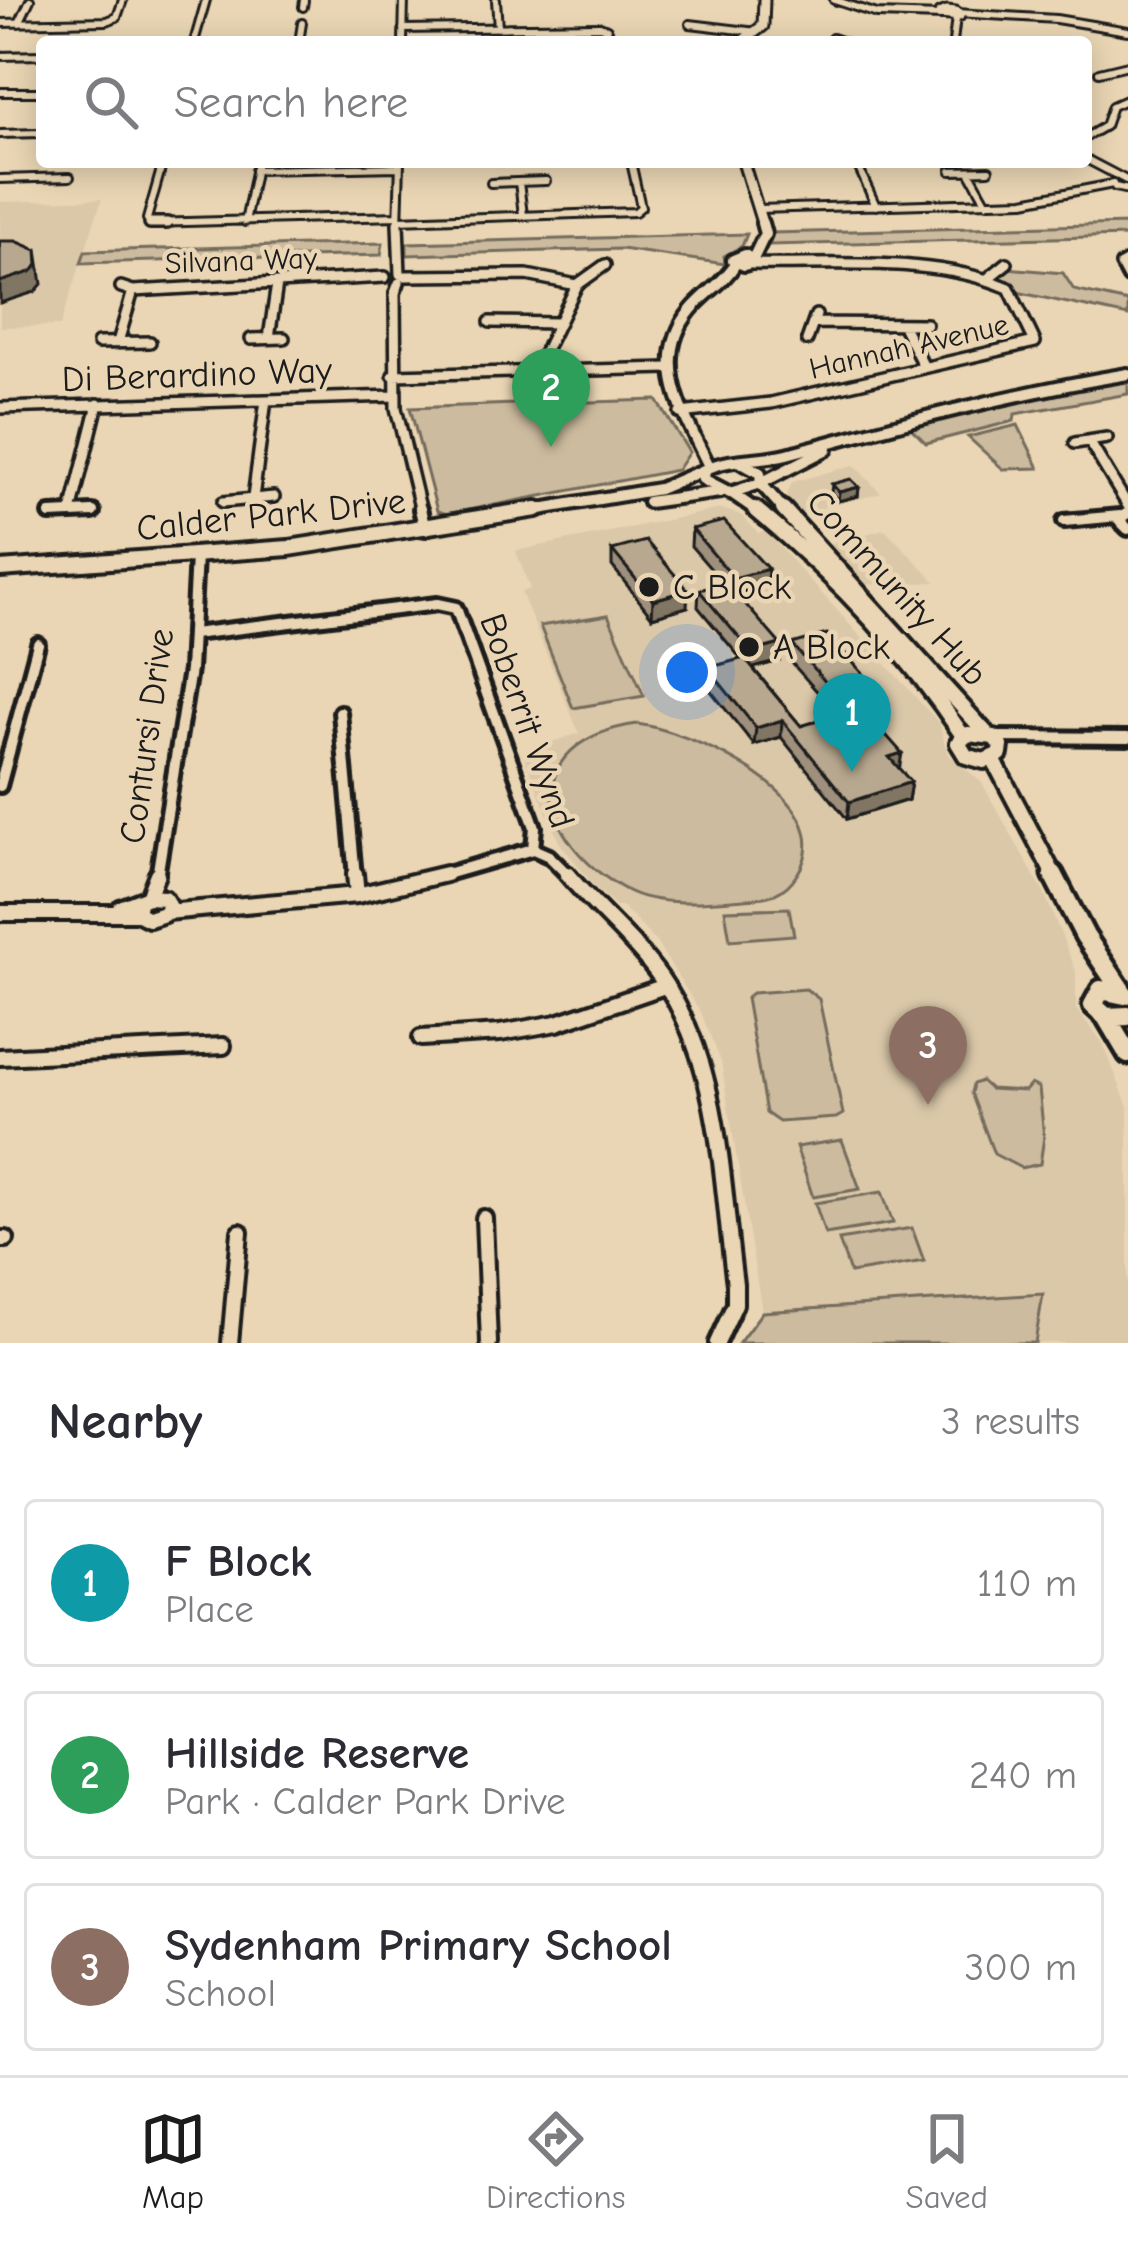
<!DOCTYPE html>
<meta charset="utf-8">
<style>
:root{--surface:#fff;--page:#f2f2f3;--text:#2b2b33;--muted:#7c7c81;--line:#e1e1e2;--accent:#1c1c1c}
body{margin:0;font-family:"Comic Neue",sans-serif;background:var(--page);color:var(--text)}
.you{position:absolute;left:687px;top:672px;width:42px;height:42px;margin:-30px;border:9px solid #fff;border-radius:50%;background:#1a73e8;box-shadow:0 0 0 18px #1a73e833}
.badge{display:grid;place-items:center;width:78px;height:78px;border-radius:50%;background:var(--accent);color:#fff;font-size:39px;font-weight:700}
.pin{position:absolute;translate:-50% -99px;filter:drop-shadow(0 3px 6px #0008)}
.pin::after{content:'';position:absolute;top:63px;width:42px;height:36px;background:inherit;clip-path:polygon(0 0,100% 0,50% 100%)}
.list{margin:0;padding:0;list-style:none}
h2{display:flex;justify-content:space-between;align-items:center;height:156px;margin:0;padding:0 48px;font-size:51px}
h2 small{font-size:39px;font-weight:400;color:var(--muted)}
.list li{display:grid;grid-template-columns:78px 1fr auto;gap:36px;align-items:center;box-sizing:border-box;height:168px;margin:0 24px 24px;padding:0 24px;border:3px solid var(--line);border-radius:12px}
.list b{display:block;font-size:45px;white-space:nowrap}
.list p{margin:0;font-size:39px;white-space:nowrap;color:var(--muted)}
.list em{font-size:39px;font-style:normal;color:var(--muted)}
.icon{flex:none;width:66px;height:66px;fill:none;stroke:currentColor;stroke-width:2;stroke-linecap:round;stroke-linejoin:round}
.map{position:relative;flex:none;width:1128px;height:1343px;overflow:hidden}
.search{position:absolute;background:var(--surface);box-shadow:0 6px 30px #0003;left:36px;right:36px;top:36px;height:132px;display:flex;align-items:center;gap:30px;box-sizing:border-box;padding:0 42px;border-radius:12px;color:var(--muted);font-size:45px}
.sheet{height:732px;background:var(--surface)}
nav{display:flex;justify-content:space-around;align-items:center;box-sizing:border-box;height:168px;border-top:3px solid var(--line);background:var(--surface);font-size:33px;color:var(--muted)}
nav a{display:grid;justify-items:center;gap:6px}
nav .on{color:var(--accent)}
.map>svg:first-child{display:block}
.built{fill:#dbc8a9}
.green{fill:#ccbb9e;stroke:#746c5d;stroke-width:3}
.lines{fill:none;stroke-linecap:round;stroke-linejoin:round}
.street-far3-casing{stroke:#1c1c1c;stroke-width:12}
.street-far2-casing{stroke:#1c1c1c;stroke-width:16}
.street-far1-casing{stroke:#1c1c1c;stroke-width:20}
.street-casing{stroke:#1c1c1c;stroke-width:22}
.secondary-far3-casing{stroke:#1c1c1c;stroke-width:15}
.secondary-far2-casing{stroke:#1c1c1c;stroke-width:18}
.secondary-far1-casing{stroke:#1c1c1c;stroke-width:22}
.secondary-casing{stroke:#1c1c1c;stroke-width:27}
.street-far3{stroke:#ead6b4;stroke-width:6}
.street-far2{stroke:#ead6b4;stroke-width:9}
.street-far1{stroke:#ead6b4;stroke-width:10}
.street{stroke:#ead6b4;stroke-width:14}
.secondary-far3{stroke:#ead6b4;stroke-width:9}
.secondary-far2{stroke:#ead6b4;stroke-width:10}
.secondary-far1{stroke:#ead6b4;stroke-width:14}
.secondary{stroke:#ead6b4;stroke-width:18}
.wall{fill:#9e907b;stroke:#1c1c1c;stroke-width:3}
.shaded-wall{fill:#817664;stroke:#1c1c1c;stroke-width:3}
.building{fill:#b8a88f;stroke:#1c1c1c;stroke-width:3}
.poi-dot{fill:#1c1c1c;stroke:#ead6b4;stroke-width:4.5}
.labels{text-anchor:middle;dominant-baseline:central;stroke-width:9;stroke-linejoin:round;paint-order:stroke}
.far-street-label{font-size:30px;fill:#1c1c1c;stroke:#ead6b4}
.street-label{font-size:36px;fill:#1c1c1c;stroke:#ead6b4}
.poi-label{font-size:36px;fill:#1c1c1c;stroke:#ead6b4;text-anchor:start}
</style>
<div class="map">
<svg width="1128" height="1343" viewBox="0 0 1128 1343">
<rect width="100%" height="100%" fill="#ead6b4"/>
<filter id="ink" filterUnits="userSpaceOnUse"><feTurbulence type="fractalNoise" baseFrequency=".00833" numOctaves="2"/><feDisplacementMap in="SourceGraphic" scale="24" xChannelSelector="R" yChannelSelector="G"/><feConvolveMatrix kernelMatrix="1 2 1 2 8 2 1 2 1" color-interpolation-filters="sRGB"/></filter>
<g filter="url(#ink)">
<path class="built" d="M 102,199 L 60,326 L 0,327 L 0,202 Z
M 854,465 L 881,493 L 798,514 L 785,500 L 792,482 Z
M 721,509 L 741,515 L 758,533 L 766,532 L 940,724 L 947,753 L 982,783 L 1045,895 L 1076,971 L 1076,1009 L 1103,1043 L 1128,1107 L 1128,1343 L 1035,1343 L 1042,1294 L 762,1312 L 721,1062 L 701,1013 L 656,942 L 623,907 L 616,907 L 594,886 L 559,842 L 522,752 L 579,733 L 521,592 L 530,589 L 516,551 Z
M 885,529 L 936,582 L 866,585 L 827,544 Z"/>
<path class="green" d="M 1128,224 L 1128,236 L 770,245 L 771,233 Z
M 747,234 L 742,246 L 724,256 L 725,264 L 621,249 L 407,255 L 407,243 Z
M 383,243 L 381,255 L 81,263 L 85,251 Z
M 1007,268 L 1063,273 L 1074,290 L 1128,302 L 1128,316 L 1017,292 L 996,278 Z
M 513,376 L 521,376 L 524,404 L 657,400 L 689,452 L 677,470 L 447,514 L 437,511 L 410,408 L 514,404 Z
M 1128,379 L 1128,394 L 1015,414 L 1014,421 L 926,443 L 909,426 L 1010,400 Z
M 1018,425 L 1039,468 L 1003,469 L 968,437 Z
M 608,615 L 644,696 L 573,708 L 540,626 Z
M 637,724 C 690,731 845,798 798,873 C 784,895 769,898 744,899 C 709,902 657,907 626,890 C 536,841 516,742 637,724 Z
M 789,908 L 794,935 L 730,940 L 725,910 Z
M 806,989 L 819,999 L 843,1114 L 836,1118 L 779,1122 L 766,1113 L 746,998 L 752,993 Z
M 981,1081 L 990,1089 L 1025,1091 L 1031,1084 L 1039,1088 L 1044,1137 L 1040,1164 L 1021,1168 L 994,1154 L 971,1093 L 973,1084 Z
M 842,1140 L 860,1189 L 813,1197 L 796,1147 Z
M 882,1192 L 893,1223 L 825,1234 L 815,1203 Z
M 912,1228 L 924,1261 L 850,1273 L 839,1240 Z
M 1043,1294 L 1035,1343 L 739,1343 L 762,1312 Z"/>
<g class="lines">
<defs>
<path id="street-far3" d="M 496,0 L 498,28
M 834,0 L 877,14 L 943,16
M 303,7 L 304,0
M 957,13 L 1056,19 L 1128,31
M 0,23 L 107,21 L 117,17 L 123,0
M 19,23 L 30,0
M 690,24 L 757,32
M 403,29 L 600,26 L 607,29 L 610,42
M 832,38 L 844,42
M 194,42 L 206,0
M 299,42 L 302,23
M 403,42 L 404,0
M 953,42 L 956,17
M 0,56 L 42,55
M 1099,72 L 1128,65
M 0,92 L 42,92
M 0,134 L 42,133
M 1086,137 L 1105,126 L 1112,106 L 1128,99
M 1086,159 L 1126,180
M 163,162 L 147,219 L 150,223 L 398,216
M 856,162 L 876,206
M 255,170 L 399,167
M 951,171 L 989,170
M 969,171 L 987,203
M 0,179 L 70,177
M 519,182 L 523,215
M 491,183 L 546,181
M 1115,187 L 1128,190
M 758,209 L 1024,201 L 1113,184
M 398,220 L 635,212 L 641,207 L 631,162
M 245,222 L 257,162
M 398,226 L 400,162"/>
<path id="street-far2" d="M 150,223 L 167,223
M 398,223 L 400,274
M 1128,261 L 1121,265 L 1128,278
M 404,276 L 527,275 L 577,285
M 987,279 L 1007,263
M 399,283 L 395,293 L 396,408 L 421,512
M 121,287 L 133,291 L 385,277
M 490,322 L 558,323
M 814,323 L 926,324
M 903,326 L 923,365
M 269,338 L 277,284
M 251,339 L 284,338
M 807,340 L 816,315
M 118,342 L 133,291
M 98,343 L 150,342
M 544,370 L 542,357 L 577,285 L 605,265
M 393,375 L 669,368
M 0,408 L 395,396
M 680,413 L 771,403 L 1035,342 L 1009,288 C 933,255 834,266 752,264
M 1089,441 L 1128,506
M 1075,443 L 1107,438
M 253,498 L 266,400
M 223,502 L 274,497
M 71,512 L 98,404"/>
<path id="street-far1" d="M 420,509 L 425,529
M 1128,513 L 1118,519 L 1128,529
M 50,514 L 93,512
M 1064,521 L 1120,516
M 193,634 L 437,604 L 456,608 L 535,827 L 533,849
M 340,712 L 355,877
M 994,737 L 1128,738
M 0,786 L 38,644
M 533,849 L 549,856 L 570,877
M 157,877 L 190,670 L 196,556
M 436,877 L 533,849"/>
<path id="street" d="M 355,874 L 357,895
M 567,874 C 597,910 634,940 661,978 C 722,1065 721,1183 735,1284 L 735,1304 L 717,1343
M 148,897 L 157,874
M 120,908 L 148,897 L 164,898 L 169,906 L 164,914 L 149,919 L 137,913 L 139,903
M 166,912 L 357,895 L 446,874
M 0,913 L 137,913
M 421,1038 L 500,1033 L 557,1023 L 665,986
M 0,1057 L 223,1046
M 484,1218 L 489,1343
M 0,1239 L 6,1239
M 230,1343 L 240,1232"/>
<path id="secondary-far3" d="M 947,11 L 956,12 L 959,16 L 940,14 Z
M 741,42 L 763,26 L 764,0
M 743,162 L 763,226"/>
<path id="secondary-far2" d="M 745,255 L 755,262 L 744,265 L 733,260 Z
M 754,257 L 765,234 L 762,223
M 740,462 L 760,473 L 761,483 L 730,493 L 703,479 L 706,469 C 731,457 760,461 787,454 C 900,423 1012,393 1128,374
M 709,466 C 685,416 649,361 691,310 C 705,293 724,283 736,263
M 761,483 L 827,449
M 761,484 L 786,512
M 733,494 L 759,512
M 648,502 L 720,492
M 522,512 L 659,489 L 706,469"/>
<path id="secondary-far1" d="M 755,509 C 833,574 907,651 963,736
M 783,509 L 987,734
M 0,569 L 289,548 L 537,509
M 968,734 L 994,737 L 1001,746 L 1000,754 L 984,761 L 966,756 L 958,743 Z
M 993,759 L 1055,877"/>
<path id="secondary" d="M 1053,874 L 1085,936 L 1123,993
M 1125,995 L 1101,990 L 1093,1005 L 1106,1017 L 1128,1016
M 1106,1017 L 1128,1054"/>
</defs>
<use href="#street-far3" class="street-far3-casing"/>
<use href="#street-far2" class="street-far2-casing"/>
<use href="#street-far1" class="street-far1-casing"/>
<use href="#street" class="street-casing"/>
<use href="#secondary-far3" class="secondary-far3-casing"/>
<use href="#secondary-far2" class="secondary-far2-casing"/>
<use href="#secondary-far1" class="secondary-far1-casing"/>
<use href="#secondary" class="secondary-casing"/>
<use href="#street-far3" class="street-far3"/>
<use href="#street-far2" class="street-far2"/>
<use href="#street-far1" class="street-far1"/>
<use href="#street" class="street"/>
<use href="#secondary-far3" class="secondary-far3"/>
<use href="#secondary-far2" class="secondary-far2"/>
<use href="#secondary-far1" class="secondary-far1"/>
<use href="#secondary" class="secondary"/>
</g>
<path class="wall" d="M 832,484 L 859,487 L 858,496 L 838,501 L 831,492 Z
M 692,529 L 767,585 L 737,594 L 779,661 L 753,668 L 801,726 L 838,715 L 790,661 L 792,644 L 876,708 L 865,711 L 899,769 L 911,782 L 908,800 L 847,819 L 781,737 L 754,745 L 707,686 L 708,668 L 741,659 L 698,607 L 699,590 L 724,584 L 691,546 Z
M 612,550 L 687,607 L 652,617 L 612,566 Z"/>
<path class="shaded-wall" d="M 37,250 L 42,284 L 35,292 L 0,303 L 0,282 Z
M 859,487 L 858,496 L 838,501 L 839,492 Z
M 768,569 L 767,585 L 733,595 L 734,578 Z
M 688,590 L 687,607 L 652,617 L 653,600 Z
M 780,644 L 779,661 L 750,669 L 751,652 Z
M 878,690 L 876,708 L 851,715 L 853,698 Z
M 782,720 L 781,737 L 754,745 L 756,728 Z
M 902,753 L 899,771 L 889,757 Z
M 911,782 L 908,800 L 847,819 L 849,802 Z"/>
<path class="building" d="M 0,241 L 16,241 L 37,250 L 38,265 L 31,272 L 0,282 Z
M 851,479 L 859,487 L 839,492 L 832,484 Z
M 724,521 L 768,569 L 734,578 L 692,529 Z
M 646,541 L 688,590 L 653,600 L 612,550 Z
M 727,583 L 780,644 L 751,652 L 699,590 Z
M 827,634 L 878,690 L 853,698 L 902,753 L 889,757 L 911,782 L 849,802 L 782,720 L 756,728 L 708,668 L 744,658 L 801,726 L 851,711 L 792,644 Z"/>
</g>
<g class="poi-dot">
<circle cx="649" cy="587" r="12"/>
<circle cx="749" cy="647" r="12"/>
</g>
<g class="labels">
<g class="far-street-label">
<text transform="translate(241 261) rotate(-2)">Silvana Way</text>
<text transform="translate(909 347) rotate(-13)">Hannah Avenue</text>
</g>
<g class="street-label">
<text transform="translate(197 375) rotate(-2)">Di Berardino Way</text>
<text transform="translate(271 515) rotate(-6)">Calder Park Drive</text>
<text transform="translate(897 588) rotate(48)">Community Hub</text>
<text transform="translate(527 721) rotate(71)">Boberrit Wynd</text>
<text transform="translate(147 736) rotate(-82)">Contursi Drive</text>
</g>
<g class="poi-label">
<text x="673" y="587">C Block</text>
<text x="773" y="647">A Block</text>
</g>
</g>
</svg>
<div class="you"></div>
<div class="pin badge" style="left:852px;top:772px;background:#0f9aa8">1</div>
<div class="pin badge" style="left:551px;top:447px;background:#2e9e5b">2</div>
<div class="pin badge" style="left:928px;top:1105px;background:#8d6e63">3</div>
<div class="search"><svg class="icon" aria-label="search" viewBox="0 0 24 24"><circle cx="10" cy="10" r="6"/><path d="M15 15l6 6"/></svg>Search here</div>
</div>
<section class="sheet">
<h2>Nearby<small>3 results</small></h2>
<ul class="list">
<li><span class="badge" style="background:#0f9aa8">1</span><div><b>F Block</b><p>Place</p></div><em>110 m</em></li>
<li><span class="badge" style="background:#2e9e5b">2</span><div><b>Hillside Reserve</b><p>Park · Calder Park Drive</p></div><em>240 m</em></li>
<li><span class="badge" style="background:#8d6e63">3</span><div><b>Sydenham Primary School</b><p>School</p></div><em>300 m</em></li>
</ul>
</section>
<nav>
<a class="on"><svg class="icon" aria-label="map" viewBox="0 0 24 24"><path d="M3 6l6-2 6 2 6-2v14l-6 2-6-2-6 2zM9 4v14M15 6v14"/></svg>Map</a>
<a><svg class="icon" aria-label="directions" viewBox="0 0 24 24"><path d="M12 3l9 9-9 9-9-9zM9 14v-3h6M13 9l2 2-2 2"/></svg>Directions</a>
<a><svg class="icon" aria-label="saved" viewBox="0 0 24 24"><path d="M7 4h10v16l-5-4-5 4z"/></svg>Saved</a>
</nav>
